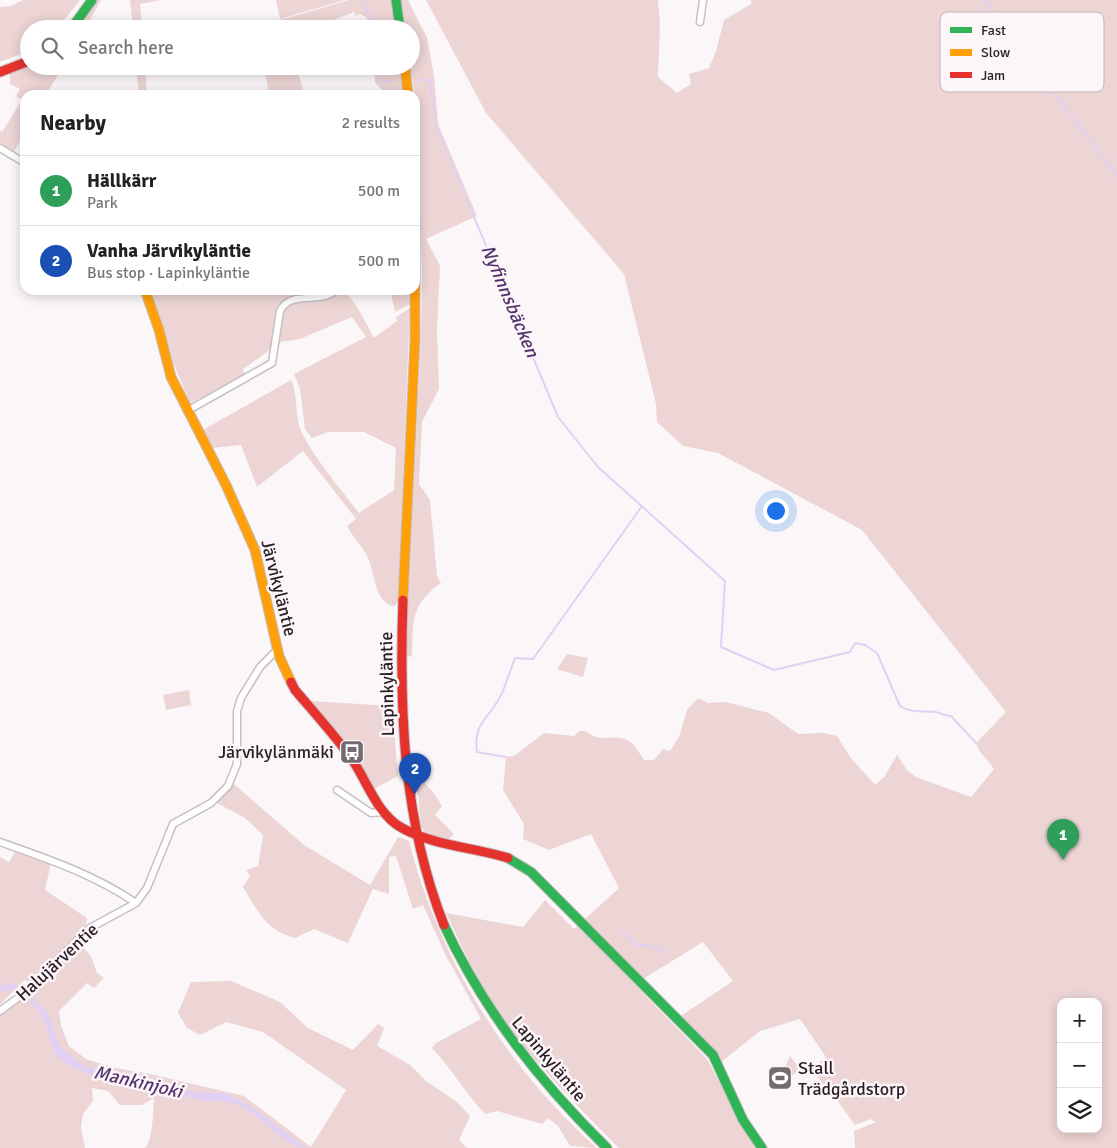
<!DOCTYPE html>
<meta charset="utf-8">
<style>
:root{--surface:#fff;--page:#f6f6f6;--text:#222;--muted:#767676;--line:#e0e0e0;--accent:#d93025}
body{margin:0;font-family:Signika,sans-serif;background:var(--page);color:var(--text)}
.controls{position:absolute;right:15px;bottom:15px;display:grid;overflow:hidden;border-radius:10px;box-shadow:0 2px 12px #0003}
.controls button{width:45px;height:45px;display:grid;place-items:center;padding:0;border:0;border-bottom:1px solid var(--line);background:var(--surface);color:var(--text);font:25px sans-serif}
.you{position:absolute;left:775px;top:510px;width:18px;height:18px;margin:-12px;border:4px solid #fff;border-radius:50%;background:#1a73e8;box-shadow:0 0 0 8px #1a73e833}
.badge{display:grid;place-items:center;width:32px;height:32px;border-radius:50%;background:var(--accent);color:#fff;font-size:16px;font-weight:700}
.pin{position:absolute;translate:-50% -41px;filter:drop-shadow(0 1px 2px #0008)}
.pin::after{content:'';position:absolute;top:26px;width:18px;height:15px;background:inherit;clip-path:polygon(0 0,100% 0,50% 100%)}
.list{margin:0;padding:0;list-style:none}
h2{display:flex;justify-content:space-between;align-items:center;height:65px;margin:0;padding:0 20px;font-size:21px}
h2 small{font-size:16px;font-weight:400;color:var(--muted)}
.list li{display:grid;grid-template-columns:32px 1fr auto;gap:15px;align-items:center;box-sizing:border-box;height:70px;padding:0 20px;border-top:1px solid var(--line)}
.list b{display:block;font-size:19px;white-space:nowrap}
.list p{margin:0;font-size:16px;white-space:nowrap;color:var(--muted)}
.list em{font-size:16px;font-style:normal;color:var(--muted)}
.icon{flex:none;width:28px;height:28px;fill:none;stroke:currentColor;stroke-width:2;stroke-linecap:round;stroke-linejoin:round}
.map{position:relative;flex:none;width:1117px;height:1148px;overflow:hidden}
.search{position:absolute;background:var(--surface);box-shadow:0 2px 12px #0003;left:20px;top:20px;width:400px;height:55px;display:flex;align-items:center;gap:12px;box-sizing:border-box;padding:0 18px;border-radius:28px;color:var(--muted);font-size:19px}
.panel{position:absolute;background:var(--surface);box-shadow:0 2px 12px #0003;left:20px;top:90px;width:400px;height:205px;border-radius:15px}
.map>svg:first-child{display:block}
.green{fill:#ecd5d4;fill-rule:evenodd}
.water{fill:#e2d0f3}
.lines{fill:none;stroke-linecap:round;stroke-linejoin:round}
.stream{stroke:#e2d0f3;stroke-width:2}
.street-casing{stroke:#c6bfc3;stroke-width:9}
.fast-casing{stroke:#c6bfc3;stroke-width:11}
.slow-casing{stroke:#c6bfc3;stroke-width:11}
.jam-casing{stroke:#c6bfc3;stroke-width:11}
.street{stroke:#fefefe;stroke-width:6}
.fast{stroke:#30b455;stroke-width:9}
.slow{stroke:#ff9f0a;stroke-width:9}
.jam{stroke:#e5322d;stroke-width:9}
.labels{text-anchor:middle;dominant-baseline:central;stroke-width:5;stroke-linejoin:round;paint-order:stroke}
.street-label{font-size:18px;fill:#2a1f25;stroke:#fcf6f9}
.poi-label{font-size:18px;fill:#2a1f25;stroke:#fcf6f9;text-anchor:end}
.water-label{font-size:19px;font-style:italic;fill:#55356f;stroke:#fcf6f9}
.key{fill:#fcf6f9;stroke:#bdb6b9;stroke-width:1}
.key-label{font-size:14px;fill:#2a1f25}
</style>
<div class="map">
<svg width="1117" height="1148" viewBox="0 0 1117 1148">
<rect width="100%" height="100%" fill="#fbf7f9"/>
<path class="green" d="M 23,0 L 80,0 L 57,29 L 29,29 L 29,51 L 0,62 L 0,7 L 11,6 Z
M 96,0 L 101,0 L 85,29 L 76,29 Z
M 130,0 L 160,0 L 140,4 L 142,29 L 133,29 Z
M 276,0 L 345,0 L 280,19 Z
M 349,0 L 391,0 L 396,29 L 372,29 L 366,17 L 360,14 L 356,16 L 354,12 L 311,29 L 282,29 L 280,20 Z
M 401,0 L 408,0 L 427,38 L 434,76 L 438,124 L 477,216 L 426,239 L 440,266 L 437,330 L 439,389 L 422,422 L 419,484 L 430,500 L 437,576 L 441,583 C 410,605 413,622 412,657 L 406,655 L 421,334 L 422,270 L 415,95 L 410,66 L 411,29 L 405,29 Z
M 426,0 L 658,0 L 660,23 L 658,77 L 677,93 L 691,84 L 689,74 L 709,68 L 716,51 L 724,20 L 751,4 L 751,0 L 1117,0 L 1117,1148 L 855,1148 L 854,1131 L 876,1122 L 871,1119 L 855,1125 L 837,1100 L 834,1101 L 812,1068 L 826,1057 L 800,1019 L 760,1031 L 720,1063 L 681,1016 L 733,981 L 703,942 L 643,979 L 584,920 L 619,888 L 591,834 L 549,850 L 523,839 L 524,824 L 503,790 L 506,757 L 514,756 L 544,733 L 574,736 L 580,731 L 586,731 C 601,745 615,732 629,741 C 635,744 640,755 644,760 L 654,760 L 663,749 L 670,751 L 679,737 L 687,710 L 698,698 L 708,703 L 726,702 L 769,713 L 798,734 L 823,733 L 837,736 L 850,757 L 875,785 L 884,777 L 897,755 L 907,770 L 916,777 L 971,797 L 994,769 C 988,760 979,753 976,743 L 1006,712 L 862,530 L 718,453 L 683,446 L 657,422 L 656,404 L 624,274 L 486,113 ZM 1061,1002 L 1098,1002 L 1098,1129 L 1061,1129 Z
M 29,65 L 63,66 L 46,95 L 25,95 L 25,132 L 14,152 L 0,143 L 0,131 L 2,132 L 22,100 L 16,96 L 20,89 L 10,84 L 10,73 Z
M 136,66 L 145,66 L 147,95 L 139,95 Z
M 264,66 L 296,66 L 305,95 L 269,95 Z
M 374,66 L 400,66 L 403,95 L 386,95 L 375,82 Z
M 148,290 L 345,290 L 359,310 L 374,338 L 397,321 L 396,317 L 410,308 L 398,601 L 395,606 C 374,605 375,570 367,556 C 362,546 353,537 347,526 L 356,519 L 303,451 L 257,487 L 241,445 L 212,448 L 203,430 L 291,380 C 299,397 294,417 302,433 C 317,462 340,488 359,513 L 394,490 L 396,448 L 364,432 L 328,432 L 312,438 L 305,429 L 300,389 L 294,374 L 366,337 L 352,317 L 300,339 L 281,342 L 243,369 L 245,376 L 190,403 L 172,360 L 155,302 Z
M 390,290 L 410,290 L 410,304 L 395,312 Z
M 567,654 L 588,658 L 583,677 L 557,669 Z
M 189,690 L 191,705 L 166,710 L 163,695 Z
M 311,701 L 392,706 L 398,776 L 374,789 L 357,755 Z
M 420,778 L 433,792 L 442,806 L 435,815 L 454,834 L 446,842 C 436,839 426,837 421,826 L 417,785 Z
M 234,784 L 304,845 L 370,885 L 398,837 L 409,841 C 439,959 506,1067 597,1148 L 570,1146 L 558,1126 L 548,1118 L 542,1124 L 497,1111 L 485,1114 C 465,1093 452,1069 432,1048 L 436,1043 L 481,1019 L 446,956 L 423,905 L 413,909 L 396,856 L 389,857 L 389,894 L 373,889 L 348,943 L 314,929 L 295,938 C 265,930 258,911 243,887 L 250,876 L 246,870 L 258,866 L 263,835 L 245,818 L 215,802 Z
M 15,852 L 51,863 L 45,890 L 87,918 L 86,926 L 28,982 L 24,980 L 0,1005 L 0,857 L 9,862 Z
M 545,900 L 574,929 L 578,926 L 707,1059 L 755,1148 L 619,1148 C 579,1108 538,1067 504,1021 C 480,988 463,949 446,913 L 523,927 Z
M 80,944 L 91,956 L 97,973 L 104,978 L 94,988 L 87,983 L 59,1011 L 61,1026 L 69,1046 L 86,1059 L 115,1068 L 150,1074 L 244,1096 L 311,1147 L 346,1090 L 263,1032 L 226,1022 L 200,1035 L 187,1028 L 178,1013 L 191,982 L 231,981 L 280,1002 L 308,1028 L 353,1050 L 378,1024 L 384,1028 L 377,1046 L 410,1065 L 426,1081 L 457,1102 L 470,1116 L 459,1140 L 467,1148 L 145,1148 C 153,1141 153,1110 154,1098 L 142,1105 L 120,1105 L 108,1091 L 92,1088 L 93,1101 L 83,1114 L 81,1127 L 85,1148 L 0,1148 L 0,1015 L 32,992 Z
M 790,1056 L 800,1069 L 792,1076 L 785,1067 Z"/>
<path class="water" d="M 12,983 L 33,997 L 45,1010 L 53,1025 L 59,1046 L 80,1063 L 106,1074 L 140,1083 L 200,1092 L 226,1093 L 254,1108 L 306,1148 C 285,1148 260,1113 237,1105 C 226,1101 214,1102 203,1100 C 152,1091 106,1088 61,1060 C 51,1053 50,1036 46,1026 C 41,1012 26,996 13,990 L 0,992 L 0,985 Z"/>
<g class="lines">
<path class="stream" d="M 361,0 L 377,29
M 984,0 L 1117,176
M 380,66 L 382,81 L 391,81
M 419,80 L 430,80 L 437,129 L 558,417 L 598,467 L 725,581 L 721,647 L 774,670 L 850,652 L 855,643 L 865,645 L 877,653 L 900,706 C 910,713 924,711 936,712 C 941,713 944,716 951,716 L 976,743
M 506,757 L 477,752 C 473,724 487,720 499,699 C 506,686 510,671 515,658 L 533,659 L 642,506
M 620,928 L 635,945 L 646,945 L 667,952"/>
<defs>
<path id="street" d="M 700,22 L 703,0
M 0,148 L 25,163
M 187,411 L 272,363 L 280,311 C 291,289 321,305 336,290
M 337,790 L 371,813 L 383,812
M 0,842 C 48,859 93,874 136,903
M 0,1011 L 19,997 L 90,928 L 136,903 L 147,888 L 173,824 L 211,803 L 228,786 L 237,764 L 237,711 L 241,698 L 260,667 L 277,650"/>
<path id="fast" d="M 396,0 L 400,29
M 71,29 L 92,0
M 508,858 L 531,872 L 713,1055 L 743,1120 L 762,1148
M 444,925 C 484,1011 540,1082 607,1148"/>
<path id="slow" d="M 405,66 L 408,95
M 145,290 L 159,330 L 171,377 L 226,485 L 255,550 L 279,656 L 291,682
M 403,600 L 415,340 L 415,218"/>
<path id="jam" d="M 0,72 L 29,61
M 403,600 C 399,711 403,821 444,925
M 291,682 L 295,690 C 313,711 332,732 349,755 C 366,777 375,813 402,828 C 435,846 472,847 508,858"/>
</defs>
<use href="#street" class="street-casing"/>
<use href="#fast" class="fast-casing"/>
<use href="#slow" class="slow-casing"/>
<use href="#jam" class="jam-casing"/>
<use href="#street" class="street"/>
<use href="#fast" class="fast"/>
<use href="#slow" class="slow"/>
<use href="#jam" class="jam"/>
</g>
<defs>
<symbol id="bus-square" viewBox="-11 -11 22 22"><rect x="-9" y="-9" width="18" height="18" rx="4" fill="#736b6f" stroke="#fcf6f9"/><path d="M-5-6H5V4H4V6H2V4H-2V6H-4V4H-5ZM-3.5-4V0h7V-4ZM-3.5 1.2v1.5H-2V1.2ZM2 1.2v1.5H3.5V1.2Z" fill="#fff"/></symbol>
<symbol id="stadium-square" viewBox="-11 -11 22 22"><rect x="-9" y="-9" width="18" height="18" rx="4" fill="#736b6f" stroke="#fcf6f9"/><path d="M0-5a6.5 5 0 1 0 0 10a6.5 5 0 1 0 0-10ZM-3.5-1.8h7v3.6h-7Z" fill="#fff"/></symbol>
</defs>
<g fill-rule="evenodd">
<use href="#bus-square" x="338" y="738" width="28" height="28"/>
<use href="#stadium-square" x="766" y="1064" width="28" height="28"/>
</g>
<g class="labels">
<g class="street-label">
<text transform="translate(279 588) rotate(76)">Järvikyläntie</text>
<text transform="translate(387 684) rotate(-91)">Lapinkyläntie</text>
<text transform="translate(57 962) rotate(-43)">Halujärventie</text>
<text transform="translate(549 1059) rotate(50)">Lapinkyläntie</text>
</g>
<g class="poi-label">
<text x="334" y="752">Järvikylänmäki</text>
<text x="798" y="1068" text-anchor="start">Stall<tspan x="798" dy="21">Trädgårdstorp</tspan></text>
</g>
<g class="water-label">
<text transform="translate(510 301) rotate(67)">Nyfinnsbäcken</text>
<text transform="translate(138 1082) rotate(13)">Mankinjoki</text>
</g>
</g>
<rect x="940" y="12" width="164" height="80" rx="8" class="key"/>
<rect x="950" y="27" width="22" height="6" fill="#30b455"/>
<rect x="950" y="49" width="22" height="7" fill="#ff9f0a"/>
<rect x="950" y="72" width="22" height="6" fill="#e5322d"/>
<g class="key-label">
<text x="981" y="35">Fast</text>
<text x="981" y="57">Slow</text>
<text x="981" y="80">Jam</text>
</g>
</svg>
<div class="controls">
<button>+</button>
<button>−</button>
<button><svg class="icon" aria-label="layers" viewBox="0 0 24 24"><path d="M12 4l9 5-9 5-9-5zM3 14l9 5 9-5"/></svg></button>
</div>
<div class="you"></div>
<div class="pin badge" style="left:1063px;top:860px;background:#2e9e5b">1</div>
<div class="pin badge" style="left:415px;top:794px;background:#1a4fb4">2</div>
<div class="search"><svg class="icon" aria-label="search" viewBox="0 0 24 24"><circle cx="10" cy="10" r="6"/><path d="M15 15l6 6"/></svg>Search here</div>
<section class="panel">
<h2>Nearby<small>2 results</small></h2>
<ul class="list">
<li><span class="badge" style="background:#2e9e5b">1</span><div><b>Hällkärr</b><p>Park</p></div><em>500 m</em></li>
<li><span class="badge" style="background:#1a4fb4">2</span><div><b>Vanha Järvikyläntie</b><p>Bus stop · Lapinkyläntie</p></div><em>500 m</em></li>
</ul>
</section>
</div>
